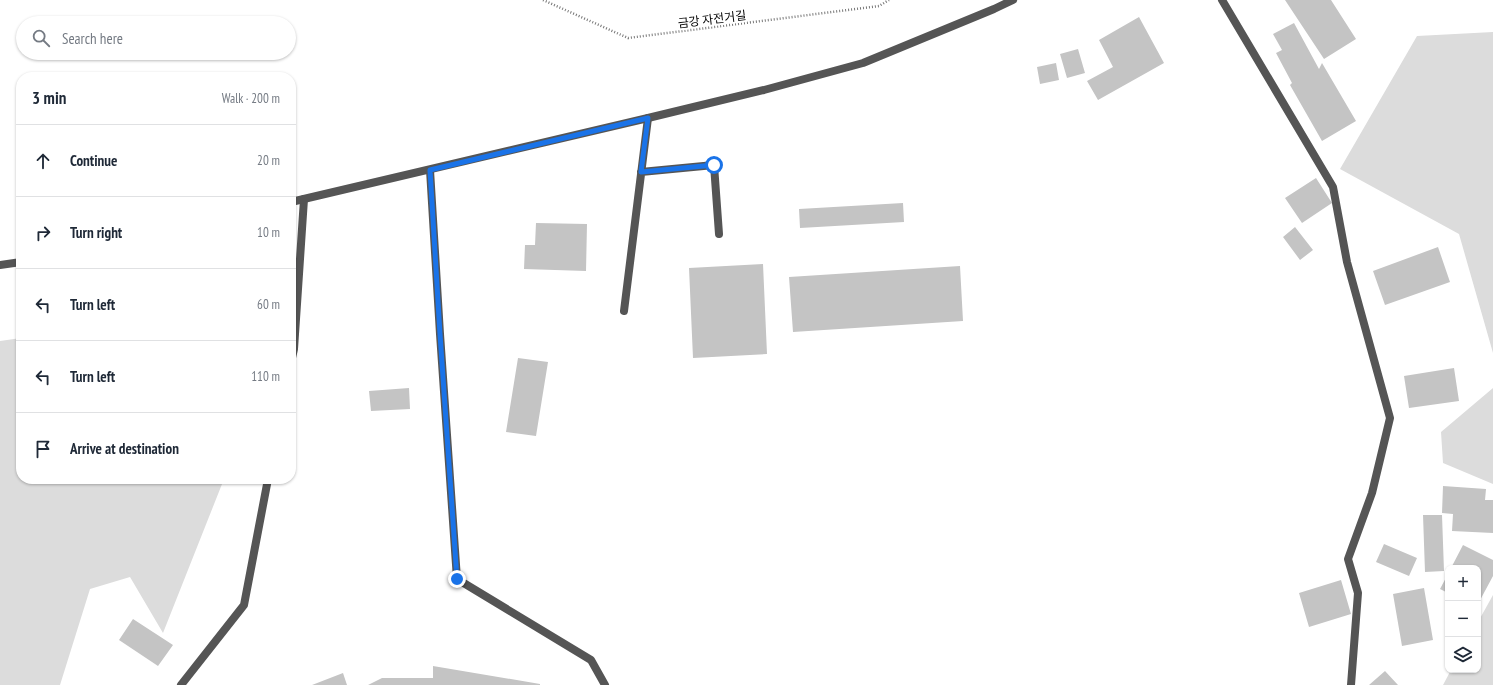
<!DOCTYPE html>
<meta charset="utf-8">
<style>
:root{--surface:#fff;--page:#f6f6f7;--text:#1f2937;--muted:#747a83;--line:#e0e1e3}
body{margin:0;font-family:"PT Sans Narrow","Noto Sans KR",sans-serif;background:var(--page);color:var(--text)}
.controls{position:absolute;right:12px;bottom:12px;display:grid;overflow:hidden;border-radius:8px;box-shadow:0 1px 3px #0004}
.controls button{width:36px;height:36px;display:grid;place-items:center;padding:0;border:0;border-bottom:1px solid var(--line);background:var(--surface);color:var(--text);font:20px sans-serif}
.stop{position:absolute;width:12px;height:12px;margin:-9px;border:3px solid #1a73e8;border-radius:50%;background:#fff}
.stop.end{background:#1a73e8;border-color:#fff;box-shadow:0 1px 4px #0008}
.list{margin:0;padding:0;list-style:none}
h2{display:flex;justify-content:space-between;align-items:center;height:52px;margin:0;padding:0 16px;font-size:17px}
h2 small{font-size:13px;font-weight:400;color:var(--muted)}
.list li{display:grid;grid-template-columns:26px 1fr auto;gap:12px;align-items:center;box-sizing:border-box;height:72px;padding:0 16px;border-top:1px solid var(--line)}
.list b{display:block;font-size:15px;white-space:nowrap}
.list em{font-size:13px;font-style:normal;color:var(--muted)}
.icon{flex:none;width:22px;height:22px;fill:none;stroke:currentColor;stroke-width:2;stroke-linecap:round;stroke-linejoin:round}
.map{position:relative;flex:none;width:1493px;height:685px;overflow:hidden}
.search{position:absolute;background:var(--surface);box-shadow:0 1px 3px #0004;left:16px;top:16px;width:280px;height:44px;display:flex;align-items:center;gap:10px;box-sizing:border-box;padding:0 14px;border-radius:22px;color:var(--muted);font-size:15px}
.panel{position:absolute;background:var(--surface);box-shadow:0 1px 3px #0004;left:16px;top:72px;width:280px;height:412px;border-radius:16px}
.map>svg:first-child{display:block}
.green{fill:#dcdcdc}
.building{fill:#c4c4c4}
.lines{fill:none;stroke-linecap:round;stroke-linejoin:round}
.path{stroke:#777;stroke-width:2.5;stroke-dasharray:1 2;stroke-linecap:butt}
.service{stroke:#555;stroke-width:8}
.minor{stroke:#555;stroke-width:8}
.tertiary{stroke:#555;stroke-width:8}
.route{stroke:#1a73e8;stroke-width:5}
.labels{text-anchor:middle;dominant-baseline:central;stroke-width:4;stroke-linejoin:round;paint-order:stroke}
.street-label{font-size:12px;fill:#000;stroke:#fff}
</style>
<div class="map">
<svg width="1493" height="685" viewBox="0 0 1493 685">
<rect width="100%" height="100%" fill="#fff"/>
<path class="green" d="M 1493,32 L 1493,353 L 1459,234 L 1340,169 L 1417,36 Z
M 21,338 L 21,479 L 224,479 L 163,633 L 130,577 L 90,589 L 60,685 L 0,685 L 0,341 Z
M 1493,388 L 1493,484 L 1443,463 L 1441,432 Z
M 1493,595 L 1493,685 L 1443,685 L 1451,670 L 1478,670 L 1478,622 Z"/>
<path class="building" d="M 1285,0 L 1331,0 L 1356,39 L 1324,59 Z
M 1139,17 L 1164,63 L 1098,100 L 1087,81 L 1113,67 L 1099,40 Z
M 1294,23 L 1319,69 L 1322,63 L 1356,121 L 1322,141 L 1290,85 L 1292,83 L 1276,53 L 1282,50 L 1273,34 Z
M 1078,49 L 1085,73 L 1067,78 L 1060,54 Z
M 1056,63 L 1059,80 L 1040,84 L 1037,67 Z
M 1316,178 L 1332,203 L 1302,223 L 1285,198 Z
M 903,203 L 904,222 L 800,228 L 799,209 Z
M 536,223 L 587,224 L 586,271 L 524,269 L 525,245 L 535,245 Z
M 1295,227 L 1313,250 L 1300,260 L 1283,237 Z
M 1438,247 L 1450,282 L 1385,305 L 1373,271 Z
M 763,264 L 767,354 L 693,358 L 689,268 Z
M 960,266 L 963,321 L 793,332 L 789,277 Z
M 518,358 L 548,362 L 536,436 L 506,432 Z
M 1454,368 L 1459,401 L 1409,408 L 1404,376 Z
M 409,388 L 410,409 L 371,411 L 369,391 Z
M 1443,486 L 1486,489 L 1485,500 L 1493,500 L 1493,533 L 1452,531 L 1453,514 L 1442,513 Z
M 1423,515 L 1442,515 L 1444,571 L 1425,572 Z
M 1384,544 L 1417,558 L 1409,576 L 1376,562 Z
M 1463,545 L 1493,560 L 1493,576 L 1478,604 L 1478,568 L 1451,568 Z
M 1448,574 L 1448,593 L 1440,589 Z
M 1341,580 L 1351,614 L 1309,627 L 1299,593 Z
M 1424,588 L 1433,640 L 1402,646 L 1393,594 Z
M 133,619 L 173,645 L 158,666 L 119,640 Z
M 433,666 L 540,684 L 540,685 L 368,685 L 382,678 L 433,678 Z
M 1385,671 L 1398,685 L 1369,685 Z
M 343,673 L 347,685 L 312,685 Z"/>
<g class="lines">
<path class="path" d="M 543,0 L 628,38 L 879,6 L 889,0"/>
<path class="service" d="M 430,170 L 440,334 L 457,579 L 591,660 L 605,685
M 641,172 L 714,165 L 719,234
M 624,311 L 648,118
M 291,362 L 294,349 L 304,199
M 181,685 L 244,605 L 268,479"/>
<path class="minor" d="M 1222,0 L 1333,187 L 1347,262 L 1390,418 L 1372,493 L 1348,559 L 1358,593 L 1351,685"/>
<path class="tertiary" d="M 291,202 L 648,118 L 764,90 L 863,63 L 994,9 L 1013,0
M 0,265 L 21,262"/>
</g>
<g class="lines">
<path class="route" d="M 457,579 L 440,334 L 430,170 L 648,118 L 641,172 L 714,165"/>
</g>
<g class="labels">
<g class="street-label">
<text transform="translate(712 19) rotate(-7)">금강 자전거길</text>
</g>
</g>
</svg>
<div class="controls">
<button>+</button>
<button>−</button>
<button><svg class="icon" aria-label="layers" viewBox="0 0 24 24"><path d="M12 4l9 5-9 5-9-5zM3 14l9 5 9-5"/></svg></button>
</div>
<div class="stop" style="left:714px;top:165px"></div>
<div class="stop end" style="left:457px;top:579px"></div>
<div class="search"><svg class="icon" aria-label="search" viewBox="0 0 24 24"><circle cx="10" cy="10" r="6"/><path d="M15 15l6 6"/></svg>Search here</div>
<section class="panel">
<h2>3 min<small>Walk · 200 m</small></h2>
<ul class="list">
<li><svg class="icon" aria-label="ahead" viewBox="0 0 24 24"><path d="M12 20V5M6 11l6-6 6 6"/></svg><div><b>Continue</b></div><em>20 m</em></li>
<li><svg class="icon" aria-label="right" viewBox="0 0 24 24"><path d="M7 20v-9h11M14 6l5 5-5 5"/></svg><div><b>Turn right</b></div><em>10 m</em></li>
<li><svg class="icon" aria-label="left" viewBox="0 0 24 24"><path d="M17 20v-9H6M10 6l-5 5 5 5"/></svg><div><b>Turn left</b></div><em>60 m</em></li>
<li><svg class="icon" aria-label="left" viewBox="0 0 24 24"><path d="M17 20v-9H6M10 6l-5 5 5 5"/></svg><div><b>Turn left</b></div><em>110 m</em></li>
<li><svg class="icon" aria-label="arrive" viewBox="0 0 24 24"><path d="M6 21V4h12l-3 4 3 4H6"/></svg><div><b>Arrive at destination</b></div></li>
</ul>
</section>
</div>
